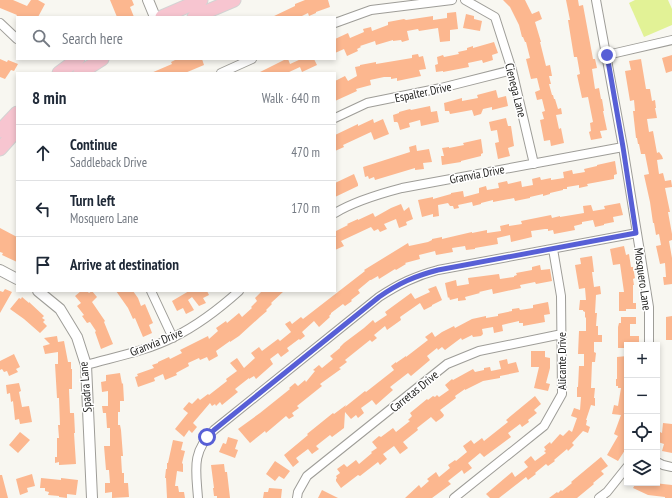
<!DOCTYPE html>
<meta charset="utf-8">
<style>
:root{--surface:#fff;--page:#f6f6f7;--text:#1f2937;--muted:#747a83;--line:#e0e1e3}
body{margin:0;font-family:"PT Sans Narrow",sans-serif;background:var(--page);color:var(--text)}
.controls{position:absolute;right:12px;bottom:12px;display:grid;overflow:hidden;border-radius:0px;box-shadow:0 2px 6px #0003}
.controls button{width:36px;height:36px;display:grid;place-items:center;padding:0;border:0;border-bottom:1px solid var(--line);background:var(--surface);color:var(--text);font:20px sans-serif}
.stop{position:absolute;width:12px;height:12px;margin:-9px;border:3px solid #575fd6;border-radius:50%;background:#fff}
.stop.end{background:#575fd6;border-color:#fff;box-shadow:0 1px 4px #0008}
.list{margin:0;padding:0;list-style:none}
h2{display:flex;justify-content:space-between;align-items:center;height:52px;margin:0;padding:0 16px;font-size:17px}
h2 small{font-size:13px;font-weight:400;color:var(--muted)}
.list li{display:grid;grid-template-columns:26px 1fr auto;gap:12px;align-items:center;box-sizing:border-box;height:56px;padding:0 16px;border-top:1px solid var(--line)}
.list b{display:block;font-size:15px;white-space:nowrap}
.list p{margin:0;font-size:13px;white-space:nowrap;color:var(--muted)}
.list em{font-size:13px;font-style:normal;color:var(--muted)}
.icon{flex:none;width:22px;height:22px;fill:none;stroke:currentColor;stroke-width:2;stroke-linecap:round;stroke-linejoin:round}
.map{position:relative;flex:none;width:672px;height:498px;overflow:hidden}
.search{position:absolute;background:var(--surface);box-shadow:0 2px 6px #0003;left:16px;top:16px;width:320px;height:44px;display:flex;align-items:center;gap:10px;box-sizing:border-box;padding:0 14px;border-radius:0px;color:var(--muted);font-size:15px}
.panel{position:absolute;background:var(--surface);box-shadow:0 2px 6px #0003;left:16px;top:72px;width:320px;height:220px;border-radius:0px}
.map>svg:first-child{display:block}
.green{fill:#e2f296}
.building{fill:#fcb78f}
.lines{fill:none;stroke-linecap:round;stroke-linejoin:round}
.minor-casing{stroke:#9e9d98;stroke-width:10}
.tertiary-casing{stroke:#9e9d98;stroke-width:12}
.primary-casing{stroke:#d3d3d3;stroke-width:15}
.minor{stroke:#fff;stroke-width:8}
.tertiary{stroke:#fff;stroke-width:10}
.primary{stroke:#f7c5d0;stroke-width:13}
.route{stroke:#575fd6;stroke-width:5}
.labels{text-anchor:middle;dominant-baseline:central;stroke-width:3;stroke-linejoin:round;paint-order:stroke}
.street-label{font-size:12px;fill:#242422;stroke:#fff}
</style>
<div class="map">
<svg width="672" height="498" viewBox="0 0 672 498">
<rect width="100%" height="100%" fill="#f8f7f1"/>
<path class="green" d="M 635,0 L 668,0 L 672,9 L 672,25 L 644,37 L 629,3 Z"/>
<path class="building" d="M 0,0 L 13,0 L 27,6 L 31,0 L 38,0 L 45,4 L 38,17 L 16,17 L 17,15 L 0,8 Z
M 110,0 L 132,0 L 134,5 L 130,7 L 134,17 L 117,17 Z
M 305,0 L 328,0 L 330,7 L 316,12 L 316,13 L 309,16 L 308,13 L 300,17 L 272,17 L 295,6 L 295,4 Z
M 503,0 L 525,0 L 532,14 L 539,11 L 542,19 L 535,22 L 541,42 L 540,42 L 546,66 L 550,65 L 552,76 L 549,76 L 551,84 L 549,84 L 552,95 L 553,95 L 554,99 L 555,99 L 558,109 L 561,108 L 562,114 L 556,115 L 559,129 L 561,128 L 564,143 L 551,146 L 550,140 L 544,141 L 540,120 L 544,119 L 542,112 L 545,111 L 542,99 L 537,100 L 535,92 L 540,90 L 537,78 L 531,79 L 526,59 L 530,58 L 526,42 L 525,42 L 523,37 L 522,37 L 519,25 L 510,7 Z
M 566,0 L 578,0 L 579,6 L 583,5 L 593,59 L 595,59 L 597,68 L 592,69 L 595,89 L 599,88 L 601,99 L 602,99 L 604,111 L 603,111 L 607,130 L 600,131 L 602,138 L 591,140 L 589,132 L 591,131 L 590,123 L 593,122 L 588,97 L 582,98 L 577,75 L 580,74 L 577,57 L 574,57 L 568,20 L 570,20 Z
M 456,12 L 458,29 L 450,30 L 450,41 L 440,42 L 438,28 L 419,31 L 418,29 L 407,31 L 409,40 L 402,42 L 401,40 L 393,41 L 393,40 L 376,45 L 375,41 L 360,46 L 361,47 L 357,49 L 358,51 L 347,56 L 344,49 L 335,53 L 335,39 L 348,33 L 350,38 L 364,32 L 363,29 L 371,27 L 372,31 L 388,25 L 388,22 L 404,19 L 406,20 L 433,16 L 433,20 L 447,18 L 447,13 Z
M 466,14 L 474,16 L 474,19 L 482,21 L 480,31 L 463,28 Z
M 494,42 L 498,53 L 492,55 L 493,60 L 483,63 L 482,60 L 468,63 L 469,67 L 443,72 L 443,71 L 436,72 L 435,65 L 438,64 L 437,57 L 443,55 L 444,57 L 459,54 L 458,52 L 467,50 L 467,48 L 473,46 L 473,48 Z
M 418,54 L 419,57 L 423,56 L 426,69 L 419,70 L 421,76 L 397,81 L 397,78 L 391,79 L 391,77 L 384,77 L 370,80 L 371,85 L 356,89 L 357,91 L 335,101 L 335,81 L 345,76 L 348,81 L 357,76 L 355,67 L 360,66 L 360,65 L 376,62 L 376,64 L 412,58 L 412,55 Z
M 672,55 L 672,71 L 666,73 L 662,58 Z
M 0,59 L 7,62 L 8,60 L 18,64 L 14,71 L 11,70 L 5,79 L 0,77 Z
M 177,59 L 202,59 L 204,65 L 185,73 L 151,73 L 172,64 L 171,62 Z
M 286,59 L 288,59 L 290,64 L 301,59 L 314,59 L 317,65 L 302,72 L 300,67 L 287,73 L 258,73 Z
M 641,59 L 646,89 L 650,89 L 652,101 L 655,100 L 656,108 L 655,108 L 657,118 L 647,119 L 649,132 L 653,131 L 657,153 L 659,152 L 662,156 L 663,159 L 657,160 L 659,174 L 663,173 L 665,181 L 671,180 L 672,186 L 672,187 L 665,188 L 670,212 L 668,212 L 672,234 L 672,240 L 669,241 L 672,258 L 672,284 L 664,285 L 663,277 L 666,277 L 665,263 L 660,264 L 656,246 L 661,245 L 659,234 L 656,235 L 654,223 L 653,223 L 650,202 L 644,175 L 649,174 L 645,154 L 641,154 L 639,144 L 638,144 L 637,138 L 636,138 L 633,111 L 635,111 L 634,100 L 630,101 L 625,71 L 631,70 L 629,61 Z
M 496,90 L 498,98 L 506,96 L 508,106 L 492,110 L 492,107 L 483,109 L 481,114 L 474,116 L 472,110 L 450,114 L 449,111 L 445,111 L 444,103 L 462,98 L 462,101 L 478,98 L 477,95 Z
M 430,106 L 431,112 L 437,111 L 439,122 L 421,126 L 420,120 L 409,123 L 410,127 L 400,130 L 398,123 L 397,122 L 394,122 L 393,115 L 399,113 L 399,112 L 410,109 L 411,110 Z
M 506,118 L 508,126 L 511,126 L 514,146 L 508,148 L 510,156 L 498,159 L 495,143 L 499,142 L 497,130 L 491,131 L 489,122 Z
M 373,119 L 374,123 L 383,119 L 389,134 L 374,140 L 371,132 L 343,145 L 344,147 L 335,151 L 335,135 L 358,124 L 358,126 Z
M 481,139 L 483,153 L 481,154 L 481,156 L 461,161 L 461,162 L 442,165 L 441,156 L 444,156 L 442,148 L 449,147 L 449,148 L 464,145 L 463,143 Z
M 416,145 L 417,151 L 429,149 L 432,162 L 423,163 L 424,169 L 415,170 L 415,168 L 375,180 L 374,177 L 369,179 L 368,176 L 365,177 L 363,167 L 410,152 L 409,147 Z
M 615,161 L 617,174 L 614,175 L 614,179 L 587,184 L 588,186 L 579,188 L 579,185 L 567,187 L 567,189 L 563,189 L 563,190 L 550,193 L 550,194 L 543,196 L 543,194 L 530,197 L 530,198 L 515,201 L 514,198 L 493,202 L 493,200 L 481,203 L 481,204 L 473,206 L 472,202 L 458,205 L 459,208 L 454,209 L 453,206 L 450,206 L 448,203 L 438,205 L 439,216 L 433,217 L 433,214 L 422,217 L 418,200 L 433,197 L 433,199 L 451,194 L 451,193 L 463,191 L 464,197 L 479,193 L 479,188 L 486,186 L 487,190 L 499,188 L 498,183 L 507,181 L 508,184 L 521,181 L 522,187 L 533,185 L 532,179 L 540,177 L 541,180 L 551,178 L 551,180 L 564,178 L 563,172 L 572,170 L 573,174 L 585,172 L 584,169 L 597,166 L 597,165 Z
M 354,174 L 358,184 L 358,186 L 335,197 L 335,183 Z
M 620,203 L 623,215 L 613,217 L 614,222 L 604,224 L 604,225 L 595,227 L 593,220 L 582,222 L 582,224 L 574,226 L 575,230 L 554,234 L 553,230 L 548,231 L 548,229 L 545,229 L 531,231 L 532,237 L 511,242 L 510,235 L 497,238 L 498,244 L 475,248 L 475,249 L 466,250 L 465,246 L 452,248 L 453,252 L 436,255 L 435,251 L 419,255 L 420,259 L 405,263 L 406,264 L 396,270 L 395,269 L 379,279 L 378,276 L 371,280 L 370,280 L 358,290 L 360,293 L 351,300 L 352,301 L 345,306 L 343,304 L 331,313 L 331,314 L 329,316 L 330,317 L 319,327 L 314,321 L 302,332 L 305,336 L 300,340 L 299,339 L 287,348 L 289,351 L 281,357 L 278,353 L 270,359 L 273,364 L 256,379 L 254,376 L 249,379 L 249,378 L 235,389 L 238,392 L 222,405 L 220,402 L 216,406 L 215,404 L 212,406 L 210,403 L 193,423 L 197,427 L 192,433 L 189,430 L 184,437 L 175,429 L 188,413 L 183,409 L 189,402 L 192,404 L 198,398 L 200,400 L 208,394 L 209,395 L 227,381 L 226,379 L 237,371 L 230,363 L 237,358 L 244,368 L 255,358 L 251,353 L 259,347 L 262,351 L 278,339 L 280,341 L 291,332 L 285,324 L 290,321 L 292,324 L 301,317 L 303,319 L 365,271 L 364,270 L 408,243 L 409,246 L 428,242 L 432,240 L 432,239 L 442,237 L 442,239 L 472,232 L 472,233 L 487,230 L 487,233 L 501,231 L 500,226 L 509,224 L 509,226 L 522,224 L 521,221 L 551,215 L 552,218 L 560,216 L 560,217 L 584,213 L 583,206 L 591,205 L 593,211 L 605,209 L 604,206 Z
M 401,204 L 404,211 L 409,207 L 413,219 L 406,222 L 407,225 L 399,228 L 396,219 L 384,224 L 387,229 L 380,232 L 378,229 L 374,231 L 371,227 L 341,241 L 344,246 L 335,250 L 335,230 L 336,231 L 348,225 L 347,224 L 358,219 L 358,220 L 373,213 L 375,217 L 391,208 Z
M 0,228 L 17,237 L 17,262 L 2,255 L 3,253 L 0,252 Z
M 624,246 L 626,255 L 629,254 L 631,267 L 633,267 L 635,278 L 633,279 L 634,285 L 633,285 L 633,303 L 636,303 L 636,309 L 626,309 L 626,311 L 619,311 L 619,292 L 624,292 L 620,264 L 613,265 L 610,249 Z
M 592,256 L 594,272 L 592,272 L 594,287 L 600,286 L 601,294 L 596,295 L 595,313 L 597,313 L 596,326 L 598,326 L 598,335 L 602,335 L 602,342 L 594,342 L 594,352 L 596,353 L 595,362 L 592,362 L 591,388 L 595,388 L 594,398 L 595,398 L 595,406 L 591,405 L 586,420 L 587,420 L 586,425 L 590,427 L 588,433 L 583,431 L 572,443 L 574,445 L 568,451 L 567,449 L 554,460 L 555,461 L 548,466 L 546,464 L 535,473 L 536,474 L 528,480 L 526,477 L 499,498 L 490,498 L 486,494 L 512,472 L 515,477 L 528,467 L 524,462 L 531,456 L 535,461 L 546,453 L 544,451 L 546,450 L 544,447 L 550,442 L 551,444 L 560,434 L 563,436 L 569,430 L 572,432 L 577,418 L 571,416 L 574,408 L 580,410 L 581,397 L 577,397 L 577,387 L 578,387 L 579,366 L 584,366 L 584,354 L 578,354 L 579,331 L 586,331 L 586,318 L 585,317 L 585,312 L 583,311 L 583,310 L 579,310 L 580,300 L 586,300 L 585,288 L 579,289 L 575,265 L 581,264 L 580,258 Z
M 540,265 L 541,270 L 550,269 L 552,281 L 536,284 L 535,282 L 520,285 L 521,288 L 493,294 L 492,289 L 479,292 L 480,293 L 465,297 L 466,300 L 458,301 L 458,298 L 450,300 L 449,297 L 448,298 L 445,283 L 456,280 L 457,286 L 469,284 L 468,278 L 499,274 L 500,279 L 514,277 L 514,276 L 517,275 L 516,273 L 532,270 L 532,267 Z
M 436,286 L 442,300 L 432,305 L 432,306 L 424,310 L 420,303 L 400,317 L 401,320 L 387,330 L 385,326 L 374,335 L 377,338 L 372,342 L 370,340 L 345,360 L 347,362 L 339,368 L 341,369 L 320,384 L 322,386 L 297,406 L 299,408 L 292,413 L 294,416 L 289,419 L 286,416 L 266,433 L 265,431 L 250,443 L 238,429 L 260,413 L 290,389 L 289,388 L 295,383 L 298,386 L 305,380 L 306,382 L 315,371 L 313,370 L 319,365 L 322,368 L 333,359 L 330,356 L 340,348 L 340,347 L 344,343 L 364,328 L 373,320 L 375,323 L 387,315 L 385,312 L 411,293 L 415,299 L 430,292 L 428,289 Z
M 5,289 L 12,292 L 0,313 L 0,291 L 3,292 Z
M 81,291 L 87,291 L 89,293 L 92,291 L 97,297 L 92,302 L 105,321 L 104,322 L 113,344 L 101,349 L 95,332 L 96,331 L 90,322 L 87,323 L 82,316 L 84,315 L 77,306 L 81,303 L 75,296 Z
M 116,291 L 133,291 L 138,298 L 141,306 L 145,304 L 153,323 L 149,325 L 152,333 L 143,337 L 135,318 L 133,319 L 128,308 Z
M 189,291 L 207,291 L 209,295 L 203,298 L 206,303 L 199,306 L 192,297 L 188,300 L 194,310 L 186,314 L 183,308 L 177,311 L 172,301 Z
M 262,291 L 284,291 L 271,303 L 272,304 L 266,310 L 267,311 L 260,317 L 239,336 L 230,342 L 230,341 L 216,351 L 218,356 L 209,361 L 207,357 L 200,360 L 199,358 L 188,363 L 189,366 L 176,373 L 177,375 L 165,380 L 163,374 L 154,378 L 155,381 L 138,387 L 135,377 L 138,376 L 137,374 L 154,368 L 152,365 L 158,363 L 158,362 L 169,357 L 170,359 L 182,353 L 180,350 L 208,336 L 209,339 L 218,331 L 216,328 L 226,321 L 227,323 L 239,313 L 242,317 L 252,308 L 251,307 L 257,301 L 255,298 Z
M 22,297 L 29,303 L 29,302 L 44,316 L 42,318 L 45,320 L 43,322 L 47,326 L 40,333 L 24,319 L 10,309 L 19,298 L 21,299 Z
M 548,302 L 550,314 L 544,315 L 545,322 L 523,326 L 523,323 L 519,323 L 519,321 L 502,325 L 503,331 L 494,333 L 493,327 L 482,329 L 483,334 L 481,336 L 473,337 L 472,335 L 462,340 L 461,338 L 445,350 L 442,347 L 438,350 L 437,348 L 427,356 L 430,360 L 411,376 L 408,373 L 390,387 L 393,390 L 376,405 L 372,400 L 361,408 L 364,413 L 358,418 L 356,415 L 351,419 L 345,412 L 344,428 L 332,437 L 330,435 L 316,446 L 319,449 L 312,454 L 308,449 L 296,458 L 299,462 L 293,467 L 284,455 L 308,435 L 307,434 L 333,413 L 334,414 L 346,405 L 345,407 L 365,391 L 366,392 L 394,370 L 391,366 L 396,362 L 396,363 L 406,356 L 406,357 L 428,340 L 425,337 L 432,332 L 435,337 L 442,332 L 454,326 L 455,328 L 472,319 L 486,316 L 486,318 L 498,316 L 498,314 L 512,311 L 512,309 L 519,308 L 520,310 L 533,308 L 533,305 Z
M 672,316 L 672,340 L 666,340 L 666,317 Z
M 621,317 L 636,317 L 636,324 L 630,324 L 630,336 L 639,336 L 639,345 L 627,345 L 627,348 L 618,348 L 618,327 L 619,323 L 621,323 Z
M 57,336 L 58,342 L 64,341 L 68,362 L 71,362 L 71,369 L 72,369 L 72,389 L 69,389 L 70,413 L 74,413 L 75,433 L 74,433 L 76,464 L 59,465 L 59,462 L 55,463 L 55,457 L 57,457 L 57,438 L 59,438 L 58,425 L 60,425 L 59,398 L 57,398 L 55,364 L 58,364 L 58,352 L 45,354 L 43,346 L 50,344 L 44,338 Z
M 531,351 L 545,351 L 545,357 L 550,358 L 550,368 L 546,383 L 550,384 L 548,391 L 534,388 L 539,367 L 531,367 Z
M 14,354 L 20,367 L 16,369 L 18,372 L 9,376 L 7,371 L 4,372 L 2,369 L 0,370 L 0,361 Z
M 627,356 L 627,416 L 626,421 L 627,421 L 627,447 L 618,461 L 607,455 L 618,436 L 614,434 L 621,415 L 612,414 L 614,405 L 618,406 L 621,388 L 618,388 L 618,386 L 616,386 L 616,379 L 617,379 L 617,357 Z
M 507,359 L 508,364 L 516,362 L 519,372 L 500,376 L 500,378 L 483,381 L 465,390 L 465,389 L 455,396 L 456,398 L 440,410 L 444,415 L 443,417 L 436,422 L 431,417 L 417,428 L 418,430 L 403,442 L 408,448 L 400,454 L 394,446 L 383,454 L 387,459 L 380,465 L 378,462 L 360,476 L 358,475 L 341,488 L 336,481 L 336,479 L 337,478 L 336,476 L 340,473 L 337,469 L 344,464 L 347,467 L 356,460 L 359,464 L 372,453 L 371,452 L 377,448 L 372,442 L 379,436 L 381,437 L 393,428 L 396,432 L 410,421 L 408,420 L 412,416 L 410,413 L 427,399 L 428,400 L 433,396 L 435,397 L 437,395 L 439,397 L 449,390 L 445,385 L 452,379 L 453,380 L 473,369 L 475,372 L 484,370 L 484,368 L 490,367 L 491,371 L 501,369 L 499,361 Z
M 120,373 L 122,384 L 123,383 L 124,401 L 120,401 L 120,412 L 118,412 L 118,425 L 120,425 L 121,430 L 123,456 L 121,456 L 122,473 L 124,473 L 124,483 L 128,483 L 129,497 L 112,498 L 112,492 L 105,493 L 105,483 L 110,483 L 109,470 L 106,470 L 104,446 L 110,446 L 110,428 L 107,428 L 106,413 L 103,413 L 102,406 L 108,406 L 108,391 L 102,392 L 101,382 L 106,381 L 106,375 Z
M 19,383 L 21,391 L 19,392 L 22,407 L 29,406 L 32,422 L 20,424 L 19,419 L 15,420 L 13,401 L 11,402 L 10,393 L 7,394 L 6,385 Z
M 535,396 L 541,404 L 534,410 L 537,413 L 528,420 L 529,422 L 522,427 L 520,424 L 508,433 L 511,437 L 484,457 L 480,453 L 468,463 L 472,468 L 464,474 L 462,470 L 448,481 L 451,484 L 432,498 L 405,498 L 419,485 L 421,488 L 429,481 L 427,479 L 436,472 L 439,477 L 450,468 L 448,465 L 455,460 L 456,461 L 467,452 L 463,446 L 471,440 L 474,444 L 482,438 L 484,441 L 508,422 L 506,420 Z
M 663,423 L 672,424 L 672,453 L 662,451 L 664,444 L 658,442 L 660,432 L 662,433 Z
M 20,432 L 30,440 L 18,453 L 9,445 Z
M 228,437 L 238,440 L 235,449 L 238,450 L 235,458 L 219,452 L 223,443 L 226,444 Z
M 173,440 L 183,442 L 181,450 L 185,451 L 182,463 L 183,464 L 183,472 L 177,471 L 175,486 L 178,486 L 179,492 L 184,492 L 185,498 L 167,498 L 166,478 L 165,478 L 166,469 L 167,469 L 167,463 L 168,463 Z
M 601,457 L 608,466 L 601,471 L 604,474 L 593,483 L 594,484 L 577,498 L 549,498 L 557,492 L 558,493 L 561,490 L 562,491 L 572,483 L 571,482 Z
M 275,461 L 290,471 L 284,479 L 279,476 L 275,481 L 266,474 Z
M 224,464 L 225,472 L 227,472 L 230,498 L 217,498 L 217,496 L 214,496 L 213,488 L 214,488 L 211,465 Z
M 32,474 L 35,486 L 27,488 L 28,492 L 20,495 L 16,479 Z
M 0,475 L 2,475 L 8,498 L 0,498 Z
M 41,478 L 61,480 L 61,478 L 78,480 L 76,495 L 67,494 L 67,498 L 59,497 L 59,496 L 48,495 L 49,492 L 45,491 L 45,488 L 40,488 Z
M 636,483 L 654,483 L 672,485 L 672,498 L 665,498 L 665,497 L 648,495 L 633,488 Z
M 269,488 L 282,489 L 281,498 L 263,498 L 264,492 L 268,492 Z
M 322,490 L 338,498 L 318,498 Z"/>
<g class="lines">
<defs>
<path id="minor" d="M 465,0 L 495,17 L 512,70 L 534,164
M 596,0 L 623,147 L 649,307 L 649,345
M 0,23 L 17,39
M 335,23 L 371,10 L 452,0
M 607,55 L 672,40
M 221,73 L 252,59
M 335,118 L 367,103 L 441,88 L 512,70
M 335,213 C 355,201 379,194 402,188 L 623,147
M 151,291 L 173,338
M 86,365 C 114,357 147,351 174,337 C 198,325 219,309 239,291
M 657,462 L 663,465 L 672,467
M 198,498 C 196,470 191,452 214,430 L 379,297 C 399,284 415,276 438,270 L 637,233
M 297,498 L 298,492 L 307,476 L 447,364 L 479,351 L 562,334
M 454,498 L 544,426 L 562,394 L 561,296 L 553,249
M 599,498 L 607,492 L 627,467"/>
<path id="tertiary" d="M 148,0 L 155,17
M 0,270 L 17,279
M 38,291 L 60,309 L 77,337 L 86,365 L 92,498"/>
<path id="primary" d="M 162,17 L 201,0
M 194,17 L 234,0
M 59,73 L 78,59
M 80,73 L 102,59
M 0,131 L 17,113
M 0,149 L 17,130"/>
</defs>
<use href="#minor" class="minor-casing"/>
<use href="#tertiary" class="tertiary-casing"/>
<use href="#primary" class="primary-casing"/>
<use href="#minor" class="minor"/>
<use href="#tertiary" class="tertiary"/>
<use href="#primary" class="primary"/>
</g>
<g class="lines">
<path class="route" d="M 207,437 L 214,430 L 379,297 C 399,283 415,276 438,270 L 636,233 L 623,147 L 607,55"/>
</g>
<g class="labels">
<g class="street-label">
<text transform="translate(516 90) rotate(76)">Cienega Lane</text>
<text transform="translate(423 92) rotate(-12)">Espalter Drive</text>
<text transform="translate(477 174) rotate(-11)">Granvia Drive</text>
<text transform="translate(643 279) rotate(82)">Mosquero Lane</text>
<text transform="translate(156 342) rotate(-22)">Granvia Drive</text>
<text transform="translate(561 361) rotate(-90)">Alicante Drive</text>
<text transform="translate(85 387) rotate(-95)">Spadra Lane</text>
<text transform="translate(414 391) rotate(-39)">Carretas Drive</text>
</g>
</g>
</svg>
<div class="controls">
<button>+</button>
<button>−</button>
<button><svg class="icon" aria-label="locate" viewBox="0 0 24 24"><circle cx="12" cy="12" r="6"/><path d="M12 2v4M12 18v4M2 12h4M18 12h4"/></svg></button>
<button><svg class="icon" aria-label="layers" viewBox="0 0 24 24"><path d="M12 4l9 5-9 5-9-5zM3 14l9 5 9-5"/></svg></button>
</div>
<div class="stop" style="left:207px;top:437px"></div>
<div class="stop end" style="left:607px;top:55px"></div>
<div class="search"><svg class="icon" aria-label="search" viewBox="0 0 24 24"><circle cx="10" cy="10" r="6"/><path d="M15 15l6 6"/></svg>Search here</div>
<section class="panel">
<h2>8 min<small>Walk · 640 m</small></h2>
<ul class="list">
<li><svg class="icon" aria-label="ahead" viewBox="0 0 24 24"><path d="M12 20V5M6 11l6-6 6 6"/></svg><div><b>Continue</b><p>Saddleback Drive</p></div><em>470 m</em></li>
<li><svg class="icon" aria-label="left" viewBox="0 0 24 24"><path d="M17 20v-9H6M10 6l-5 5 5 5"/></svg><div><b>Turn left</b><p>Mosquero Lane</p></div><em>170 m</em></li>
<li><svg class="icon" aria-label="arrive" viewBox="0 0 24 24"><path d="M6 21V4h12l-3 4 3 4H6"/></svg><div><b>Arrive at destination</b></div></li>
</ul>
</section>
</div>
